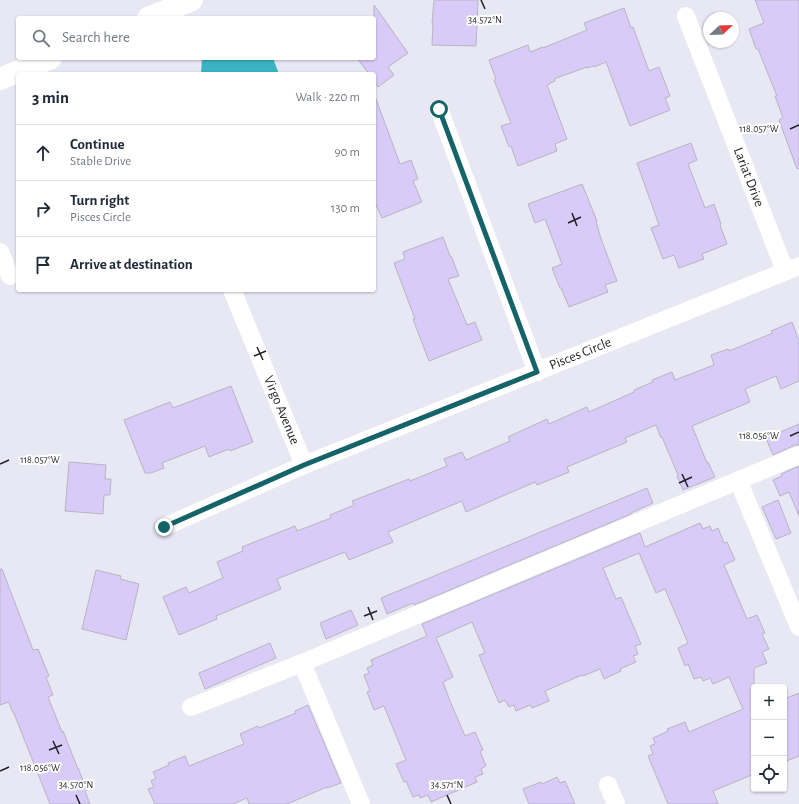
<!DOCTYPE html>
<meta charset="utf-8">
<style>
:root{--surface:#fff;--page:#f6f6f7;--text:#1f2937;--muted:#747a83;--line:#e0e1e3}
body{margin:0;font-family:"Alegreya Sans",sans-serif;background:var(--page);color:var(--text)}
.controls{position:absolute;right:12px;bottom:12px;display:grid;overflow:hidden;border-radius:4px;box-shadow:0 1px 3px #0004}
.controls button{width:36px;height:36px;display:grid;place-items:center;padding:0;border:0;border-bottom:1px solid var(--line);background:var(--surface);color:var(--text);font:20px sans-serif}
.compass{position:absolute;left:703px;top:12px;width:36px;height:36px;border-radius:50%;background:var(--surface);box-shadow:0 1px 3px #0004;rotate:67deg}
.stop{position:absolute;width:12px;height:12px;margin:-9px;border:3px solid #146369;border-radius:50%;background:#fff}
.stop.end{background:#146369;border-color:#fff;box-shadow:0 1px 4px #0008}
.list{margin:0;padding:0;list-style:none}
h2{display:flex;justify-content:space-between;align-items:center;height:52px;margin:0;padding:0 16px;font-size:17px}
h2 small{font-size:13px;font-weight:400;color:var(--muted)}
.list li{display:grid;grid-template-columns:26px 1fr auto;gap:12px;align-items:center;box-sizing:border-box;height:56px;padding:0 16px;border-top:1px solid var(--line)}
.list b{display:block;font-size:15px;white-space:nowrap}
.list p{margin:0;font-size:13px;white-space:nowrap;color:var(--muted)}
.list em{font-size:13px;font-style:normal;color:var(--muted)}
.icon{flex:none;width:22px;height:22px;fill:none;stroke:currentColor;stroke-width:2;stroke-linecap:round;stroke-linejoin:round}
.map{position:relative;flex:none;width:799px;height:804px;overflow:hidden}
.search{position:absolute;background:var(--surface);box-shadow:0 1px 3px #0004;left:16px;top:16px;width:360px;height:44px;display:flex;align-items:center;gap:10px;box-sizing:border-box;padding:0 14px;border-radius:4px;color:var(--muted);font-size:15px}
.panel{position:absolute;background:var(--surface);box-shadow:0 1px 3px #0004;left:16px;top:72px;width:360px;height:220px;border-radius:4px}
.map>svg:first-child{display:block}
.water{fill:#3ab4c2}
.building{fill:#d8cbf8;stroke:#b8b4c0}
.lines{fill:none;stroke-linecap:round;stroke-linejoin:round}
.street{stroke:#fff;stroke-width:18}
.secondary{stroke:#fff;stroke-width:22}
.route{stroke:#146369;stroke-width:5}
.ticks{fill:none;stroke:#201f24;stroke-width:1.5}
.labels{text-anchor:middle;dominant-baseline:central;stroke-width:4;stroke-linejoin:round;paint-order:stroke}
.street-label{font-size:14px;fill:#201f24;stroke:#fff}
.ticks-label{font-size:10px;text-anchor:middle;fill:#201f24;stroke:#fff;stroke-width:4;stroke-linejoin:round;paint-order:stroke}
</style>
<div class="map">
<svg width="799" height="804" viewBox="0 0 799 804">
<rect width="100%" height="100%" fill="#e8e7f4"/>
<path class="water" d="M 202,58 L 273,58 L 279,74 L 201,74 Z"/>
<path class="building" d="M 434,0 L 478,0 L 476,46 L 432,45 L 433,23 L 432,23 Z
M 755,0 L 799,0 L 799,168 L 797,169 L 779,120 L 783,118 L 775,96 L 777,96 L 758,49 L 756,49 L 749,29 L 764,23 Z
M 374,5 L 408,53 L 388,67 L 394,75 L 378,87 L 374,82 L 374,74 L 369,74 L 357,58 L 374,58 Z
M 624,8 L 631,28 L 633,27 L 649,71 L 659,67 L 670,96 L 665,98 L 670,110 L 630,126 L 606,62 L 594,67 L 593,66 L 587,68 L 587,67 L 554,79 L 555,81 L 550,83 L 550,84 L 547,85 L 567,139 L 555,144 L 557,151 L 518,166 L 511,146 L 509,147 L 501,126 L 511,123 L 494,80 L 496,79 L 489,60 L 528,45 L 530,52 L 543,47 L 543,48 L 587,30 L 584,23 Z
M 374,99 L 376,99 L 400,164 L 411,160 L 418,179 L 413,181 L 422,202 L 382,218 L 374,200 Z
M 691,143 L 697,160 L 688,164 L 705,208 L 714,204 L 721,224 L 720,225 L 727,244 L 702,254 L 704,259 L 679,268 L 674,255 L 663,259 L 651,228 L 659,225 L 637,163 Z
M 582,184 L 597,221 L 596,221 L 601,239 L 617,281 L 605,285 L 608,292 L 569,307 L 561,288 L 560,288 L 552,268 L 562,264 L 545,219 L 535,223 L 528,204 Z
M 443,237 L 450,256 L 451,256 L 459,276 L 448,279 L 467,325 L 475,322 L 482,340 L 429,361 L 414,322 L 413,319 L 415,319 L 394,263 L 405,259 L 403,252 Z
M 792,322 L 799,341 L 799,381 L 781,389 L 776,376 L 745,389 L 750,402 L 692,426 L 707,463 L 708,462 L 715,477 L 683,490 L 677,476 L 678,475 L 662,437 L 661,438 L 656,425 L 625,438 L 627,442 L 567,467 L 569,472 L 537,485 L 535,482 L 466,512 L 462,501 L 388,532 L 393,542 L 349,560 L 345,552 L 277,579 L 281,589 L 216,616 L 217,619 L 179,635 L 163,597 L 186,587 L 189,593 L 223,578 L 217,562 L 243,551 L 242,547 L 295,526 L 297,531 L 331,518 L 330,515 L 354,505 L 352,501 L 409,479 L 410,481 L 447,466 L 444,459 L 462,452 L 466,460 L 510,441 L 508,437 L 547,419 L 549,424 L 587,407 L 589,412 L 634,392 L 634,390 L 653,382 L 652,380 L 672,372 L 675,380 L 714,365 L 711,355 L 728,349 L 729,351 L 773,333 L 771,331 Z
M 231,386 L 253,442 L 230,451 L 229,449 L 209,457 L 205,446 L 162,463 L 164,468 L 151,473 L 145,473 L 124,420 L 170,402 L 173,408 Z
M 799,424 L 799,445 L 795,445 L 773,455 L 766,438 Z
M 69,462 L 106,465 L 105,479 L 111,479 L 110,495 L 104,495 L 103,514 L 65,511 Z
M 799,466 L 799,516 L 789,492 L 780,496 L 773,480 L 782,476 L 781,474 Z
M 647,488 L 653,503 L 631,513 L 631,514 L 414,605 L 413,603 L 387,614 L 381,598 Z
M 778,500 L 791,533 L 776,539 L 762,507 Z
M 700,523 L 703,529 L 710,526 L 712,531 L 718,528 L 724,543 L 727,542 L 735,560 L 724,565 L 747,619 L 757,615 L 765,633 L 762,634 L 769,649 L 762,652 L 767,663 L 754,668 L 754,774 L 713,791 L 718,804 L 668,804 L 648,756 L 653,754 L 650,746 L 655,744 L 653,738 L 668,731 L 667,729 L 685,722 L 689,732 L 743,709 L 729,677 L 713,684 L 710,678 L 703,681 L 701,677 L 694,679 L 688,664 L 685,666 L 678,648 L 688,643 L 665,589 L 656,593 L 639,553 L 603,568 L 616,599 L 621,597 L 641,644 L 635,646 L 638,654 L 633,656 L 636,662 L 620,669 L 621,671 L 604,679 L 600,669 L 583,676 L 582,675 L 545,691 L 549,701 L 532,708 L 530,705 L 516,711 L 514,705 L 509,707 L 505,700 L 499,703 L 479,655 L 485,653 L 472,622 L 436,638 L 453,677 L 443,682 L 450,701 L 465,736 L 475,732 L 483,750 L 480,751 L 486,766 L 481,769 L 483,774 L 475,777 L 477,782 L 431,802 L 428,795 L 420,798 L 419,795 L 413,797 L 406,781 L 404,782 L 396,764 L 406,760 L 384,706 L 374,710 L 367,692 L 370,691 L 364,675 L 369,673 L 367,668 L 373,665 L 371,660 L 427,636 L 422,624 L 640,533 L 645,547 Z
M 0,569 L 2,569 L 33,650 L 38,649 L 49,676 L 46,677 L 53,695 L 48,697 L 62,732 L 63,731 L 78,769 L 78,768 L 87,790 L 85,791 L 90,804 L 50,804 L 13,711 L 12,711 L 9,702 L 0,705 Z
M 96,570 L 121,576 L 120,579 L 139,584 L 126,640 L 82,629 Z
M 351,610 L 358,625 L 326,639 L 320,623 Z
M 270,643 L 276,658 L 205,689 L 199,673 Z
M 799,693 L 799,756 L 784,762 L 784,699 Z
M 308,705 L 341,783 L 327,788 L 327,787 L 287,804 L 249,804 L 247,798 L 233,804 L 155,804 L 148,789 L 154,787 L 151,781 L 156,778 L 153,772 L 169,765 L 168,763 L 185,756 L 189,766 L 244,744 L 240,734 L 258,726 L 259,728 L 296,713 L 295,711 Z
M 557,777 L 560,783 L 565,781 L 575,804 L 529,804 L 523,789 L 541,782 L 542,784 Z"/>
<g class="lines">
<g class="street">
<path id="s1" d="M 686,16 L 785,271"/>
<path d="M 439,109 L 537,372"/>
<path d="M 0,252 L 10,276"/>
<path id="s2" d="M 232,290 L 304,465"/>
<path d="M 738,480 L 799,627"/>
<path id="s3" d="M 164,527 L 304,465 L 799,266"/>
<path d="M 302,663 L 361,804"/>
<path d="M 191,707 L 302,663 L 799,455"/>
<path d="M 608,785 L 616,804"/>
</g>
<path class="secondary" d="M 148,18 L 192,0
M 0,79 L 51,58"/>
</g>
<g class="lines">
<path class="route" d="M 164,527 L 304,465 L 537,372 L 439,109"/>
</g>
<path class="ticks" d="M 481,0 L 485,9M 790,129 L 799,125M 572,213 L 577,226M 568,223 L 581,217M 257,347 L 263,360M 254,356 L 266,351M 790,436 L 799,432M 0,464 L 9,460M 682,474 L 688,487M 679,483 L 692,477M 368,607 L 373,620M 364,616 L 377,611M 53,741 L 59,754M 49,750 L 62,745M 0,771 L 9,767M 76,795 L 80,804M 447,795 L 451,804"/>
<g class="labels">
<g class="street-label">
<text stroke="none"><textPath href="#s1" startOffset="173">Lariat Drive</textPath></text>
<text stroke="none"><textPath href="#s3" startOffset="451">Pisces Circle</textPath></text>
<text stroke="none"><textPath href="#s2" startOffset="130">Virgo Avenue</textPath></text>
</g>
</g>
<g class="ticks-label">
<text x="485" y="23">34.572°N</text>
<text x="759" y="132">118.057°W</text>
<text x="759" y="439">118.056°W</text>
<text x="40" y="463">118.057°W</text>
<text x="40" y="771">118.056°W</text>
<text x="76" y="788">34.570°N</text>
<text x="447" y="788">34.571°N</text>
</g>
</svg>
<div class="controls">
<button>+</button>
<button>−</button>
<button><svg class="icon" aria-label="locate" viewBox="0 0 24 24"><circle cx="12" cy="12" r="6"/><path d="M12 2v4M12 18v4M2 12h4M18 12h4"/></svg></button>
</div>
<svg class="compass" viewBox="-18 -18 36 36"><path d="M0-13l5 13h-10z" fill="#e53935"/><path d="M0 13l5-13h-10z" fill="#747a83"/></svg>
<div class="stop" style="left:439px;top:109px"></div>
<div class="stop end" style="left:164px;top:527px"></div>
<div class="search"><svg class="icon" aria-label="search" viewBox="0 0 24 24"><circle cx="10" cy="10" r="6"/><path d="M15 15l6 6"/></svg>Search here</div>
<section class="panel">
<h2>3 min<small>Walk · 220 m</small></h2>
<ul class="list">
<li><svg class="icon" aria-label="ahead" viewBox="0 0 24 24"><path d="M12 20V5M6 11l6-6 6 6"/></svg><div><b>Continue</b><p>Stable Drive</p></div><em>90 m</em></li>
<li><svg class="icon" aria-label="right" viewBox="0 0 24 24"><path d="M7 20v-9h11M14 6l5 5-5 5"/></svg><div><b>Turn right</b><p>Pisces Circle</p></div><em>130 m</em></li>
<li><svg class="icon" aria-label="arrive" viewBox="0 0 24 24"><path d="M6 21V4h12l-3 4 3 4H6"/></svg><div><b>Arrive at destination</b></div></li>
</ul>
</section>
</div>
